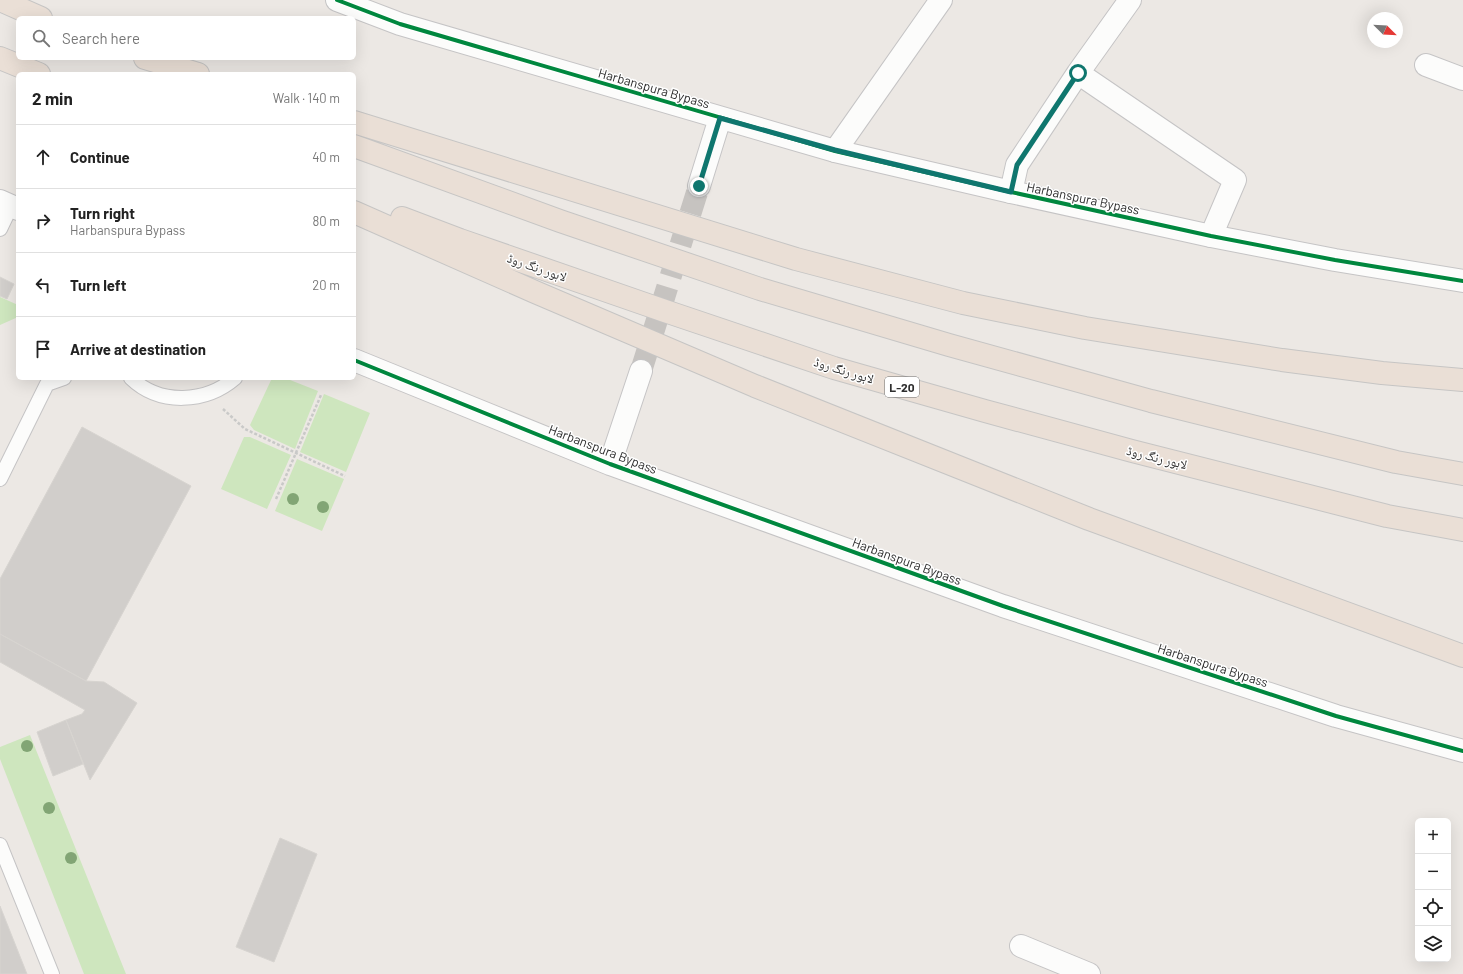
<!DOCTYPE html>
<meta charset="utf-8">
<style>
:root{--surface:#fff;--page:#f2f2f2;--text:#222;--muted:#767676;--line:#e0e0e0}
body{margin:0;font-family:Barlow,"Noto Naskh Arabic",sans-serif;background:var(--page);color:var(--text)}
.controls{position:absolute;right:12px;bottom:12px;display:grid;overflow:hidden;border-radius:6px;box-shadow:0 4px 16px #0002}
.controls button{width:36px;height:36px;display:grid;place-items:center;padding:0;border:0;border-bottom:1px solid var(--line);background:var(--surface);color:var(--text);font:20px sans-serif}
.compass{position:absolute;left:1367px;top:12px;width:36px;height:36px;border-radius:50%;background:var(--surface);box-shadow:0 4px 16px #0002;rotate:114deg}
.stop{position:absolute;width:12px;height:12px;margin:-9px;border:3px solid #0f766e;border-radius:50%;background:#fff}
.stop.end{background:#0f766e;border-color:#fff;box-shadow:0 1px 4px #0008}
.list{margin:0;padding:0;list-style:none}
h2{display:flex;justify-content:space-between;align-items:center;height:52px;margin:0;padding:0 16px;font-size:17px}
h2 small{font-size:13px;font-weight:400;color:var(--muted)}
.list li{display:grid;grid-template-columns:26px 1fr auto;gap:12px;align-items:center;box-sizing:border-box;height:64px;padding:0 16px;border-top:1px solid var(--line)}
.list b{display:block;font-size:15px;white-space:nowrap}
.list p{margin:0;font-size:13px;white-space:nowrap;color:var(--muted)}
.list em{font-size:13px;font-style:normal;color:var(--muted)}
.icon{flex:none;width:22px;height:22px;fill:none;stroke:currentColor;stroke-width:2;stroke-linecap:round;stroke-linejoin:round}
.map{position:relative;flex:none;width:1463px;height:974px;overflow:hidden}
.search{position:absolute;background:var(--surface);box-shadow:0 4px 16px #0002;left:16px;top:16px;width:340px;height:44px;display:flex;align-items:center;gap:10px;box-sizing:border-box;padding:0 14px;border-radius:6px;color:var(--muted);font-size:15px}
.panel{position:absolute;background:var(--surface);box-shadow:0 4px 16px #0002;left:16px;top:72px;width:340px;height:308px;border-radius:6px}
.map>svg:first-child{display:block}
.green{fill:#cee6be}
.building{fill:#d1cecb;stroke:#d7d4d0}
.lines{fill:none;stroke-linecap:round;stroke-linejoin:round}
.tertiary-tunnel{stroke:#c6c3c0;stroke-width:22;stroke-dasharray:22 11;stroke-linecap:butt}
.service-casing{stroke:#c5c4c5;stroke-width:16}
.minor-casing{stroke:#c5c4c5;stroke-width:24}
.tertiary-casing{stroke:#c5c4c5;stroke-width:24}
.motorway-casing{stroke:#c6c5c4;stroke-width:24}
.path{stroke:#c9c9c8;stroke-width:2.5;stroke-dasharray:3 2;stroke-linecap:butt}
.service{stroke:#fcfcfb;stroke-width:14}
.minor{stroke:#fcfcfb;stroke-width:22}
.tertiary{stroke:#fcfcfb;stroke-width:22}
.motorway{stroke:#eadfd6;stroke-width:22}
.cycleway-casing{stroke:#fff;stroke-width:6}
.cycleway{stroke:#00873e;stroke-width:4}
.tree{fill:#82a575}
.route{stroke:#0f766e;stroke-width:5}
.labels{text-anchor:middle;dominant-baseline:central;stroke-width:3;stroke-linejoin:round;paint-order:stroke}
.shield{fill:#fff;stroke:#6d6d6d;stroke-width:1}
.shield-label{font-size:12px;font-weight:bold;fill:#2e2e2e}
.street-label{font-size:13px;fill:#2e2e2e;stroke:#fff}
</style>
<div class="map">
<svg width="1463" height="974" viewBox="0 0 1463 974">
<rect width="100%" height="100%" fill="#ece8e4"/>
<path class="green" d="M 0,297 L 18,305 L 18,317 L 0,325 Z
M 272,378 L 285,378 L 318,391 L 295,449 L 254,430 L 250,425 Z
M 324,394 L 370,413 L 346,472 L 300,452 Z
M 244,437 L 250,437 L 291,455 L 267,509 L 221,489 Z
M 297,459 L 344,479 L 322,531 L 275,511 Z
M 30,735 L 126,974 L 84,974 L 0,759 L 0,747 Z"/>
<path class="building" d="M 0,277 L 14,284 L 7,299 L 0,296 Z
M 82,427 L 191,486 L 86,681 L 0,634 L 0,579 Z
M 0,634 L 86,681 L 104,682 L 137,703 L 90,780 L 66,720 L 82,714 L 85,710 L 0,662 Z
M 66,720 L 83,764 L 53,776 L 37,732 Z
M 280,838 L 317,854 L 274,962 L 236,947 Z
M 0,906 L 27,974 L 0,974 Z"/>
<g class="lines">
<path class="tertiary-tunnel" d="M 641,371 L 699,186"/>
<defs>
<path id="service" d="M 0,229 L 11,206
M 131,378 C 160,406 206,403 235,378
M 0,479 L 47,384 L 64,378
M 0,845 L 52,974"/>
<path id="minor" d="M 1426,65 L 1463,79
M 1078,73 L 1235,180 L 1211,236
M 835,151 L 941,0
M 1011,192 L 1017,165 L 1078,73 L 1130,0
M 1021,946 L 1089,974"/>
<path id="tertiary" d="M 337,0 L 400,24 L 835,151 L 1011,192 L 1211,236 L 1335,260 L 1463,281
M 699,186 L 720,118
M 0,201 L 18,209
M 354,360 L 610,464 L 1003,606 L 1336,716 L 1463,751
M 610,464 L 641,371"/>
<path id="motorway" d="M 0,0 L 41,18
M 0,58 L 39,74
M 145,58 L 198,74
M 354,122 L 796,259 L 963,303 L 1085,328 L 1282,360 L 1382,373 L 1463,380
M 354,146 L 560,221 L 760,289 L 949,345 L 1151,401 L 1396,462 L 1463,474
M 354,212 L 535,292 L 755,386 L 1089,519 L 1463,656
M 402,218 L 460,240 L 665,311 L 834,368 L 985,411 L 1132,451 L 1387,516 L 1463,530"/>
</defs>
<use href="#service" class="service-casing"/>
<use href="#minor" class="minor-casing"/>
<use href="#tertiary" class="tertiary-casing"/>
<use href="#motorway" class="motorway-casing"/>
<path class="path" d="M 223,409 L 245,429 L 345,476
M 276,499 L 321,395"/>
<use href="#service" class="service"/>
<use href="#minor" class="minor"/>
<use href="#tertiary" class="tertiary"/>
<use href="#motorway" class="motorway"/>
<defs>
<path id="cycleway" d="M 337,0 L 400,24 L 835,151 L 1011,192 L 1211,236 L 1335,260 L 1463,281
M 354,360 L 610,464 L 1003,606 L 1336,716 L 1463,751"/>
</defs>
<use href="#cycleway" class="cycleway-casing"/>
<use href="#cycleway" class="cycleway"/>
</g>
<g class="tree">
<circle cx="293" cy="499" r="6"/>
<circle cx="323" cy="507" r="6"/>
<circle cx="27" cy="746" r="6"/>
<circle cx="49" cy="808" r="6"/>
<circle cx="71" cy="858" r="6"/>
</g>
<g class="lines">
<path class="route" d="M 699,186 L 720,118 L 835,150 L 1011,192 L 1017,165 L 1078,73"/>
</g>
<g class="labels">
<rect class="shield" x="885" y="377" width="34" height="20" rx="3"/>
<g class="shield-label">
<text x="902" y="387">L-20</text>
</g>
<g class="street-label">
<text transform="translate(654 88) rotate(16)">Harbanspura Bypass</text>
<text transform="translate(1083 198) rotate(12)">Harbanspura Bypass</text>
<text transform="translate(537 267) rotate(19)">لاہور رنگ روڈ</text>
<text transform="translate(844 370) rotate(17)">لاہور رنگ روڈ</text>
<text transform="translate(603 449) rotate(21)">Harbanspura Bypass</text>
<text transform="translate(1157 457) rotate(14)">لاہور رنگ روڈ</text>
<text transform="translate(907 561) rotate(20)">Harbanspura Bypass</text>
<text transform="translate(1213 665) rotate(18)">Harbanspura Bypass</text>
</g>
</g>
</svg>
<div class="controls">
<button>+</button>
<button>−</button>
<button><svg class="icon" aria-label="locate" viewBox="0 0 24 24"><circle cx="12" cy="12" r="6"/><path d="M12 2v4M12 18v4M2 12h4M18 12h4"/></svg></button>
<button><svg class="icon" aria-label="layers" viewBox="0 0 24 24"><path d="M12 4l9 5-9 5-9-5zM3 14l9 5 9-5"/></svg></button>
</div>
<svg class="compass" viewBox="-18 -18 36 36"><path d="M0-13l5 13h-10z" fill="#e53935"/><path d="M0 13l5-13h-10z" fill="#767676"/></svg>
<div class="stop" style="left:1078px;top:73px"></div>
<div class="stop end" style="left:699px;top:186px"></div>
<div class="search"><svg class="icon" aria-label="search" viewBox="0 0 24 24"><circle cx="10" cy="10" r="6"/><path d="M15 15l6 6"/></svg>Search here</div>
<section class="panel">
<h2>2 min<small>Walk · 140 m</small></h2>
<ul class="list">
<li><svg class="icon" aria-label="ahead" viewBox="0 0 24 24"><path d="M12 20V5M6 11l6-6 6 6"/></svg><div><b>Continue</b></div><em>40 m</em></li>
<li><svg class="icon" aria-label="right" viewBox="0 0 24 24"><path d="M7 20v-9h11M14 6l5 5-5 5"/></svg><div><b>Turn right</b><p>Harbanspura Bypass</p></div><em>80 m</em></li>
<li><svg class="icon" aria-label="left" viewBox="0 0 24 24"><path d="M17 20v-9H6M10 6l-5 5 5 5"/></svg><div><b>Turn left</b></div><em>20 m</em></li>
<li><svg class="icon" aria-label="arrive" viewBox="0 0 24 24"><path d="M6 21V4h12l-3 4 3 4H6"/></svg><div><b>Arrive at destination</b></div></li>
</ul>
</section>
</div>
